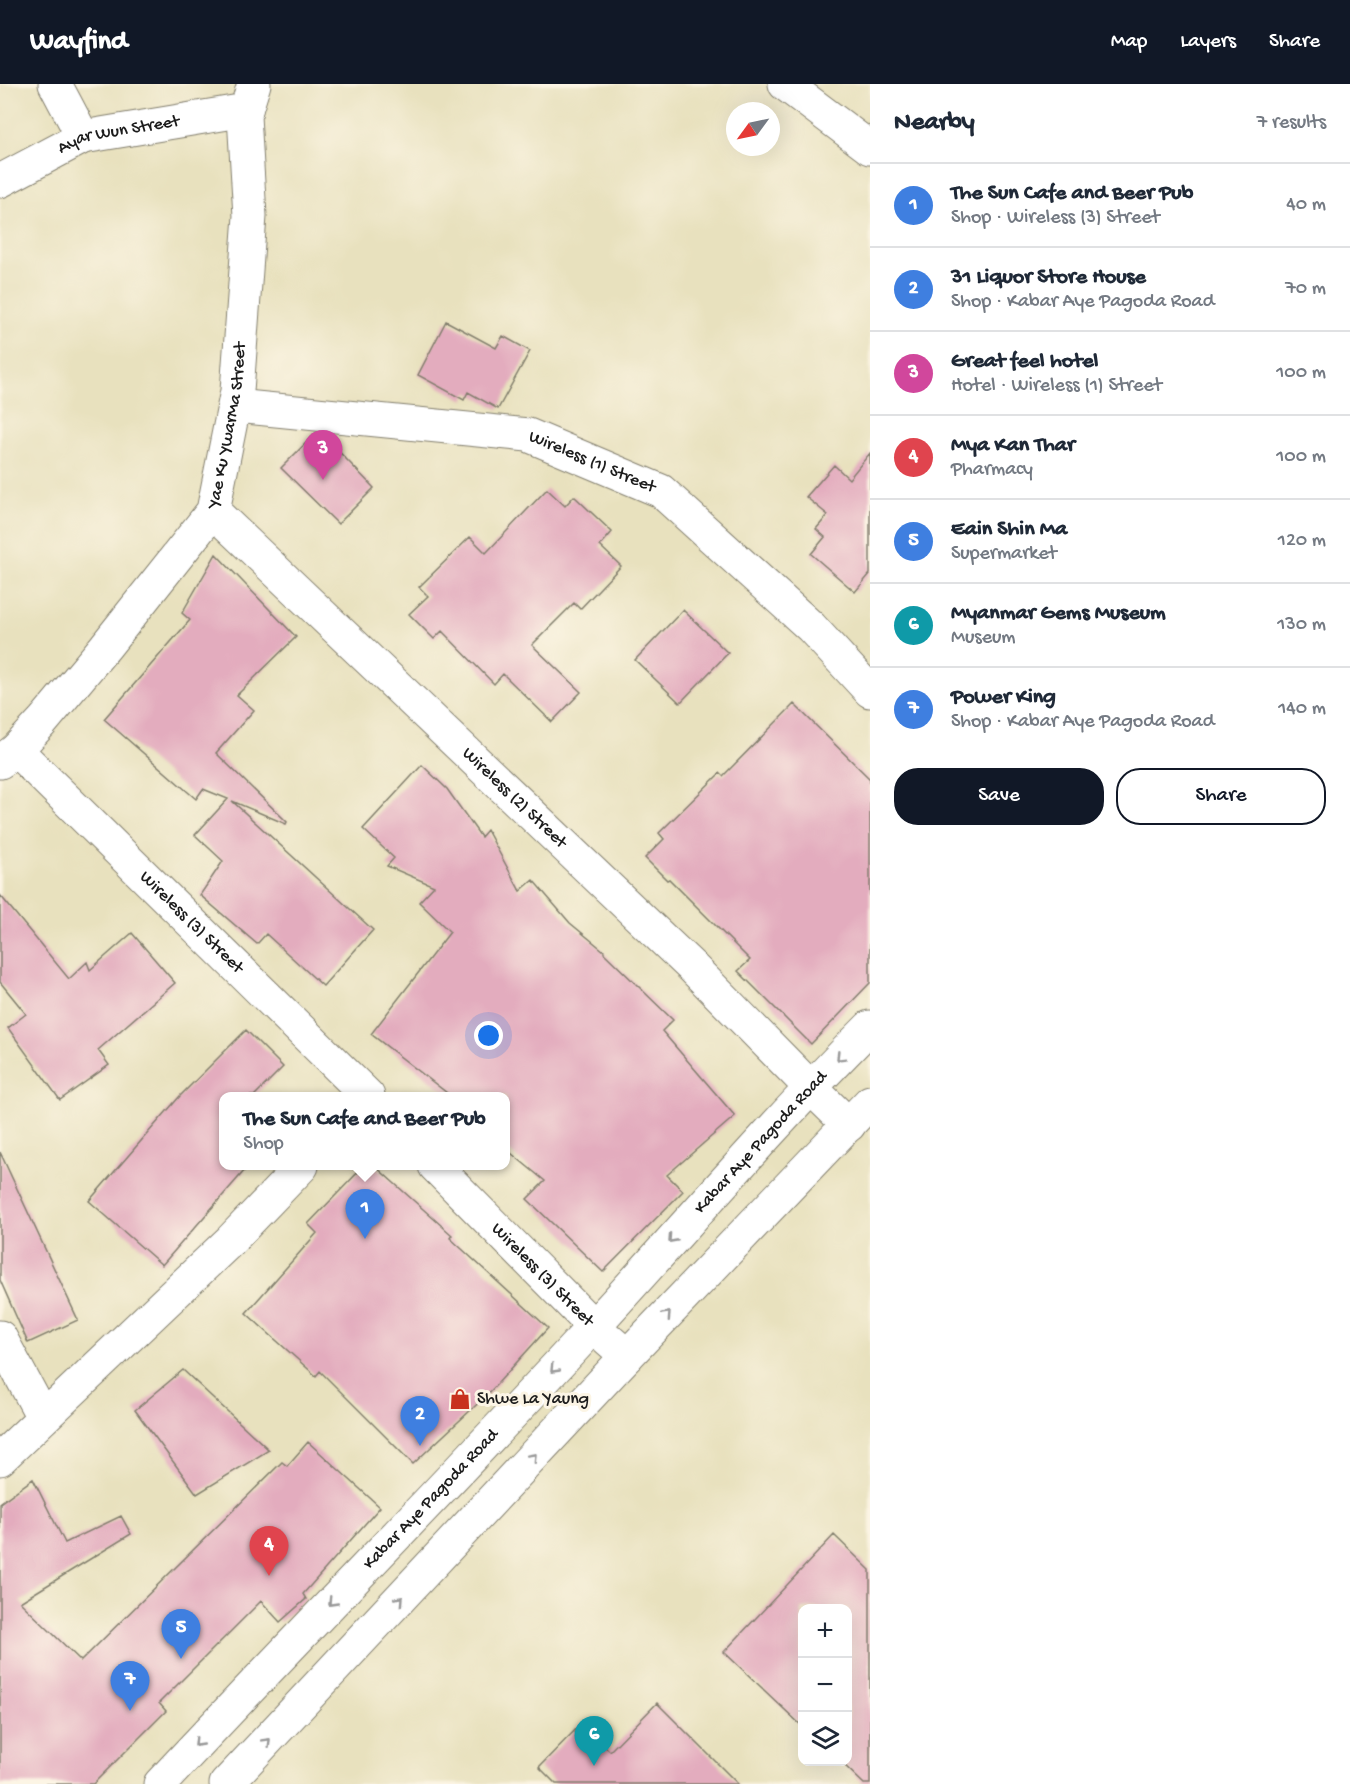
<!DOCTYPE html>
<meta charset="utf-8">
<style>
:root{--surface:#fff;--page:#f6f6f7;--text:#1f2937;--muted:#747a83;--line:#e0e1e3;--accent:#111827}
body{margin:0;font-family:"Gochi Hand",sans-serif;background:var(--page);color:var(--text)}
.controls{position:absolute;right:18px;bottom:18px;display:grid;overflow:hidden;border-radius:12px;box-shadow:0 6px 24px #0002}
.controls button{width:54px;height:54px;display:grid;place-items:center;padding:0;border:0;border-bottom:2px solid var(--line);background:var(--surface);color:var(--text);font:30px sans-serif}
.compass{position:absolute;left:726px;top:18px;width:54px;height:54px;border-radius:50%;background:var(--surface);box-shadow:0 6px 24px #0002;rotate:237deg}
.you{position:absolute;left:489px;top:952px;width:21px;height:21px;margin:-15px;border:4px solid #fff;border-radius:50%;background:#1a73e8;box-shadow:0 0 0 9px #1a73e833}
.badge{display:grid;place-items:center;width:39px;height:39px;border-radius:50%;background:var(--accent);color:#fff;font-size:20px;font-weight:700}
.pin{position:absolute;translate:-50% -50px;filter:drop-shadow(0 2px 3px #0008)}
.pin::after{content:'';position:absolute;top:32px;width:21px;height:18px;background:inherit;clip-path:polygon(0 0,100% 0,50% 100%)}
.popup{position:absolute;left:219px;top:1008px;width:291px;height:78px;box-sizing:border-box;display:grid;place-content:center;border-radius:12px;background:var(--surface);filter:drop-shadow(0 2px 4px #0005);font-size:20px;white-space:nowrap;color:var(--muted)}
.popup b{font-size:22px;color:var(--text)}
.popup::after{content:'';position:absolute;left:50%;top:100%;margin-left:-12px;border:12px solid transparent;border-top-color:var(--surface)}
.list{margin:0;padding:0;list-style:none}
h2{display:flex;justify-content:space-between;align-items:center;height:78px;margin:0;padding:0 24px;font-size:26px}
h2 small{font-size:20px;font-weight:400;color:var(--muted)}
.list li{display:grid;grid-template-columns:39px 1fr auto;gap:18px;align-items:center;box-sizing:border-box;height:84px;padding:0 24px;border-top:2px solid var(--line)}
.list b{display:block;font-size:22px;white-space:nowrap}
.list p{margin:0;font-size:20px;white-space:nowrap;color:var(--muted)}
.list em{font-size:20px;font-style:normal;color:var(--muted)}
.actions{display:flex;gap:12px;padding:18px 24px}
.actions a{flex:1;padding:14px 0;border:2px solid var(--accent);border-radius:24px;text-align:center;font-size:21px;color:var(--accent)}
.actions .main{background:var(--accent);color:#fff}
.icon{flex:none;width:33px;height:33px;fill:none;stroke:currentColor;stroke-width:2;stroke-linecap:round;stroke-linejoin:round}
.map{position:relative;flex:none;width:870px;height:1700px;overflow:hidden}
header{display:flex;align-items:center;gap:36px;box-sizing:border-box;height:84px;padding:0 30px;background:var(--accent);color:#fff}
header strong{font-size:28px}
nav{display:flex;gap:33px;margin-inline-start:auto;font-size:21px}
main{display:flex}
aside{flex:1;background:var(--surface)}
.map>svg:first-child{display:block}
.building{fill:#e3acbe}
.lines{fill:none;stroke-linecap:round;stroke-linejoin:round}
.minor-casing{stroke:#827e6d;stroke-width:35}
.primary-casing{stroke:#827e6d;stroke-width:35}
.minor{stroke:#fff;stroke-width:33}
.primary{stroke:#fff;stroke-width:33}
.oneway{stroke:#999}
.labels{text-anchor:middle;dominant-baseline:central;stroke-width:6;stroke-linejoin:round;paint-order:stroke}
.street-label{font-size:18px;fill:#1c1c1c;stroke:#fcf5e5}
.poi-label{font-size:18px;fill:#1c1c1c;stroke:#fcf5e5;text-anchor:start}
</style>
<header>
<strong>Wayfind</strong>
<nav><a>Map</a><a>Layers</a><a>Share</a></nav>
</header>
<main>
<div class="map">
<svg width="870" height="1700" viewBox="0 0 870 1700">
<rect width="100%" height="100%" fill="#fcf5e5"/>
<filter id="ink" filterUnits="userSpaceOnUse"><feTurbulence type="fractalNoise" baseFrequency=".0167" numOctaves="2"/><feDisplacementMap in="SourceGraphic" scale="12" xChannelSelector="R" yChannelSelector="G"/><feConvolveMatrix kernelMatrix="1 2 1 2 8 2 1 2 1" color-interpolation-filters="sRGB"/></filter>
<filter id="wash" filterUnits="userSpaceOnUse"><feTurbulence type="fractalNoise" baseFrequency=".008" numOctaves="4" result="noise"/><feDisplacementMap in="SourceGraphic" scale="24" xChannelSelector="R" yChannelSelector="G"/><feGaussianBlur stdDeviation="1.35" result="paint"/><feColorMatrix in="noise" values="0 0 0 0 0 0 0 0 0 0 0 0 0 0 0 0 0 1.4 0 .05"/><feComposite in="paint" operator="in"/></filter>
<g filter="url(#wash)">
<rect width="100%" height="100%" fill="#e8e1be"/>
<g id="blocks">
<path class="building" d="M 446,237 L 496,264 L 503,252 L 530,267 L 498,325 L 468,308 L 464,316 L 418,291 Z
M 316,349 L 321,349 L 374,404 L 338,440 L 281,384 Z
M 870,369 L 870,490 L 855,508 L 811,470 L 825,453 L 816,445 L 828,431 L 806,413 L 834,381 L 849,395 Z
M 547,405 L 565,422 L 574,412 L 612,448 L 600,462 L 621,482 L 580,525 L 574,519 L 532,561 L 581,608 L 552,638 L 503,590 L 494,600 L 442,547 L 434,555 L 409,530 L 428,512 L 419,503 L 470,453 L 486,469 Z
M 216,470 L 296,553 L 237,611 L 254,626 L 216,669 L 287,738 L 286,740 L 232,717 L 373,846 L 323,902 L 266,850 L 257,860 L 200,811 L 223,777 L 195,751 L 228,715 L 203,705 L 196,715 L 104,635 L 190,536 L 182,529 Z
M 683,526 L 728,569 L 680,619 L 635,576 Z
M 794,620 L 870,695 L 870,899 L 811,960 L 738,887 L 750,876 L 669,795 L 667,796 L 645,774 L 664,755 L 659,749 L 720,689 L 723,692 Z
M 422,681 L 447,705 L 481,753 L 487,746 L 520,807 L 533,796 L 570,839 L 604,867 L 604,869 L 673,936 L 662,947 L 735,1032 L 667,1091 L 683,1107 L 603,1188 L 527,1115 L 545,1097 L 506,1065 L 506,1012 L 451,1012 L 371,950 L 450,848 L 419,818 L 434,802 L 387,782 L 394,774 L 363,745 Z
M 0,811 L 69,895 L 87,878 L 90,886 L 132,849 L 175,899 L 98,966 L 109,981 L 60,1016 L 8,944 L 26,930 L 0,898 Z
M 246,946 L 283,983 L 254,1012 L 224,1012 L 224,1082 L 240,1082 L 245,1086 L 162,1181 L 89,1117 L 180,1012 Z
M 0,1068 L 78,1236 L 28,1259 L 0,1196 Z
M 364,1082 L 375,1082 L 452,1151 L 450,1154 L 548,1244 L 488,1310 L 413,1380 L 320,1287 L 316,1292 L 246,1229 L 317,1149 L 308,1140 Z
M 183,1286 L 269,1366 L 197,1410 L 135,1326 Z
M 308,1358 L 380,1423 L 303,1510 L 306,1515 L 280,1538 L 261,1517 L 159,1619 L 166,1627 L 93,1700 L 0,1700 L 0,1419 L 33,1395 L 65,1459 L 121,1432 L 131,1450 L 20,1518 L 81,1577 L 282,1378 L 287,1382 Z
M 834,1451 L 870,1486 L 870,1700 L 864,1700 L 840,1677 L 848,1677 L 848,1524 L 802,1524 L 802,1642 L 724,1568 Z
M 657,1619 L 738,1700 L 556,1700 L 539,1683 L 581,1640 L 610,1667 Z"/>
</g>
</g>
<g filter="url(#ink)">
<use href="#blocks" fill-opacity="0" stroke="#827e6d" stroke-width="1.5"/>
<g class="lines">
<defs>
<g id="minor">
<path d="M 55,0 L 83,53"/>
<path d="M 785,0 L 870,64"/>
<path id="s1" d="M 0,97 L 83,53 L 246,26"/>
<path id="s2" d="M 235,322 L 528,351 L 661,407 L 811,543 L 870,607"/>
<path id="s3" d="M 213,427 L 692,883 L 810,1003 L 849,1041"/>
<path id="s4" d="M 16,666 L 368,1012"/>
<path id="s5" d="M 0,678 L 16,666 L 43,637 L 105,563 L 213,427 L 237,307 L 250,132 L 244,32 L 254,0"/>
<path id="s6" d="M 435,1082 L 594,1243 L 627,1272"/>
<path d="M 0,1253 L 43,1333"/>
<path d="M 0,1375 L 230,1157 L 302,1082"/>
</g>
<g id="primary">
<path id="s7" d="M 160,1700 C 303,1546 452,1397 594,1242 C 686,1142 774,1039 870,943"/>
<path d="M 226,1700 L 627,1272 L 870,1018"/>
</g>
</defs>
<use href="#minor" class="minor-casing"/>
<use href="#primary" class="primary-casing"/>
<use href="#minor" class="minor"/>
<use href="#primary" class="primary"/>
</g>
<defs><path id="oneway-chevron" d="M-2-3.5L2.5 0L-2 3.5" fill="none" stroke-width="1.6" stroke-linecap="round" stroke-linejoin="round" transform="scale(1.5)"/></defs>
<g class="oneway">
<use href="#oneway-chevron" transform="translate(840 973) rotate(135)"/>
<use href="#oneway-chevron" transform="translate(672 1155) rotate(132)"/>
<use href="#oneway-chevron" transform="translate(667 1231) rotate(-47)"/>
<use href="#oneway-chevron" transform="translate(554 1285) rotate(134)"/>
<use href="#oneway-chevron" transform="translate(533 1373) rotate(-47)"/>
<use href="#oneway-chevron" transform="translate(400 1516) rotate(-47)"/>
<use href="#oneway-chevron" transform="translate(332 1518) rotate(134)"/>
<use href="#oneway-chevron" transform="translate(267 1658) rotate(-46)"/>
<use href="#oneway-chevron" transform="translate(198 1659) rotate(134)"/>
</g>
</g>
<defs>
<symbol id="shop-bare" viewBox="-9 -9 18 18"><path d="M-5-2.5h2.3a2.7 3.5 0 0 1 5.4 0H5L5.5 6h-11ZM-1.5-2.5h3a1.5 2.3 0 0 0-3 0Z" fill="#c8321e" stroke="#fcf5e5" stroke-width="2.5" paint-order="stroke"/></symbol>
</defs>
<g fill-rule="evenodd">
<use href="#shop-bare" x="445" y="1300" width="30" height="30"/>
</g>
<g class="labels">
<g class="street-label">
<text stroke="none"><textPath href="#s1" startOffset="129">Ayar Wun Street</textPath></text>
<text stroke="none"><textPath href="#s5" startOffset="417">Yae Ku YwarMa Street</textPath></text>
<text stroke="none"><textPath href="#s2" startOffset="364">Wireless (1) Street</textPath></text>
<text stroke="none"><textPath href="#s3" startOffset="416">Wireless (2) Street</textPath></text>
<text stroke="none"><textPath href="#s4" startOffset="246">Wireless (3) Street</textPath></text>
<text stroke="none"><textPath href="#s7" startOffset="879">Kabar Aye Pagoda Road</textPath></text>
<text stroke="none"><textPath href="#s6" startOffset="153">Wireless (3) Street</textPath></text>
<text stroke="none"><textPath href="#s7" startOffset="393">Kabar Aye Pagoda Road</textPath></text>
</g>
<g class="poi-label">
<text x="477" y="1315">Shwe La Yaung</text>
</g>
</g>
</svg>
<div class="controls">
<button>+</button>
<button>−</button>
<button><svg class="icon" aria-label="layers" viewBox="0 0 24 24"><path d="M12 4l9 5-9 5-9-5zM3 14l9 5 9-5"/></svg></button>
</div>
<svg class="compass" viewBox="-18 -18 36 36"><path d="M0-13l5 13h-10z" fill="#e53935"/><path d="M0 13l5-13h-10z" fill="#747a83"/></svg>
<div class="you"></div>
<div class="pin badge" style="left:365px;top:1155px;background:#3f7fe0">1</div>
<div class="popup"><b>The Sun Cafe and Beer Pub</b>Shop</div>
<div class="pin badge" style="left:420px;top:1362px;background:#3f7fe0">2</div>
<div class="pin badge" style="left:323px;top:396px;background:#d1479c">3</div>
<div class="pin badge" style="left:269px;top:1492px;background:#e0444e">4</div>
<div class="pin badge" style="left:181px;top:1575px;background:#3f7fe0">5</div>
<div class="pin badge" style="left:594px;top:1682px;background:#0f9aa8">6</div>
<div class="pin badge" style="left:130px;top:1627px;background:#3f7fe0">7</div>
</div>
<aside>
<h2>Nearby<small>7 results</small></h2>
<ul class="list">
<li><span class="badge" style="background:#3f7fe0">1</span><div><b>The Sun Cafe and Beer Pub</b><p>Shop · Wireless (3) Street</p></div><em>40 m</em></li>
<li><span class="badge" style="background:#3f7fe0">2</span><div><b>31 Liquor Store House</b><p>Shop · Kabar Aye Pagoda Road</p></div><em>70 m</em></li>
<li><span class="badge" style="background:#d1479c">3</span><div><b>Great feel hotel</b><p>Hotel · Wireless (1) Street</p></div><em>100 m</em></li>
<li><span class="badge" style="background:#e0444e">4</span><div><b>Mya Kan Thar</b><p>Pharmacy</p></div><em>100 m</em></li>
<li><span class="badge" style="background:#3f7fe0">5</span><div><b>Eain Shin Ma</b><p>Supermarket</p></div><em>120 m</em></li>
<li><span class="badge" style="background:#0f9aa8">6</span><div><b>Myanmar Gems Museum</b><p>Museum</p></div><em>130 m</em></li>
<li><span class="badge" style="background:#3f7fe0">7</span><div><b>Power King</b><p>Shop · Kabar Aye Pagoda Road</p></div><em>140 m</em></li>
</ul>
<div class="actions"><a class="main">Save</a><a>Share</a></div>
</aside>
</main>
